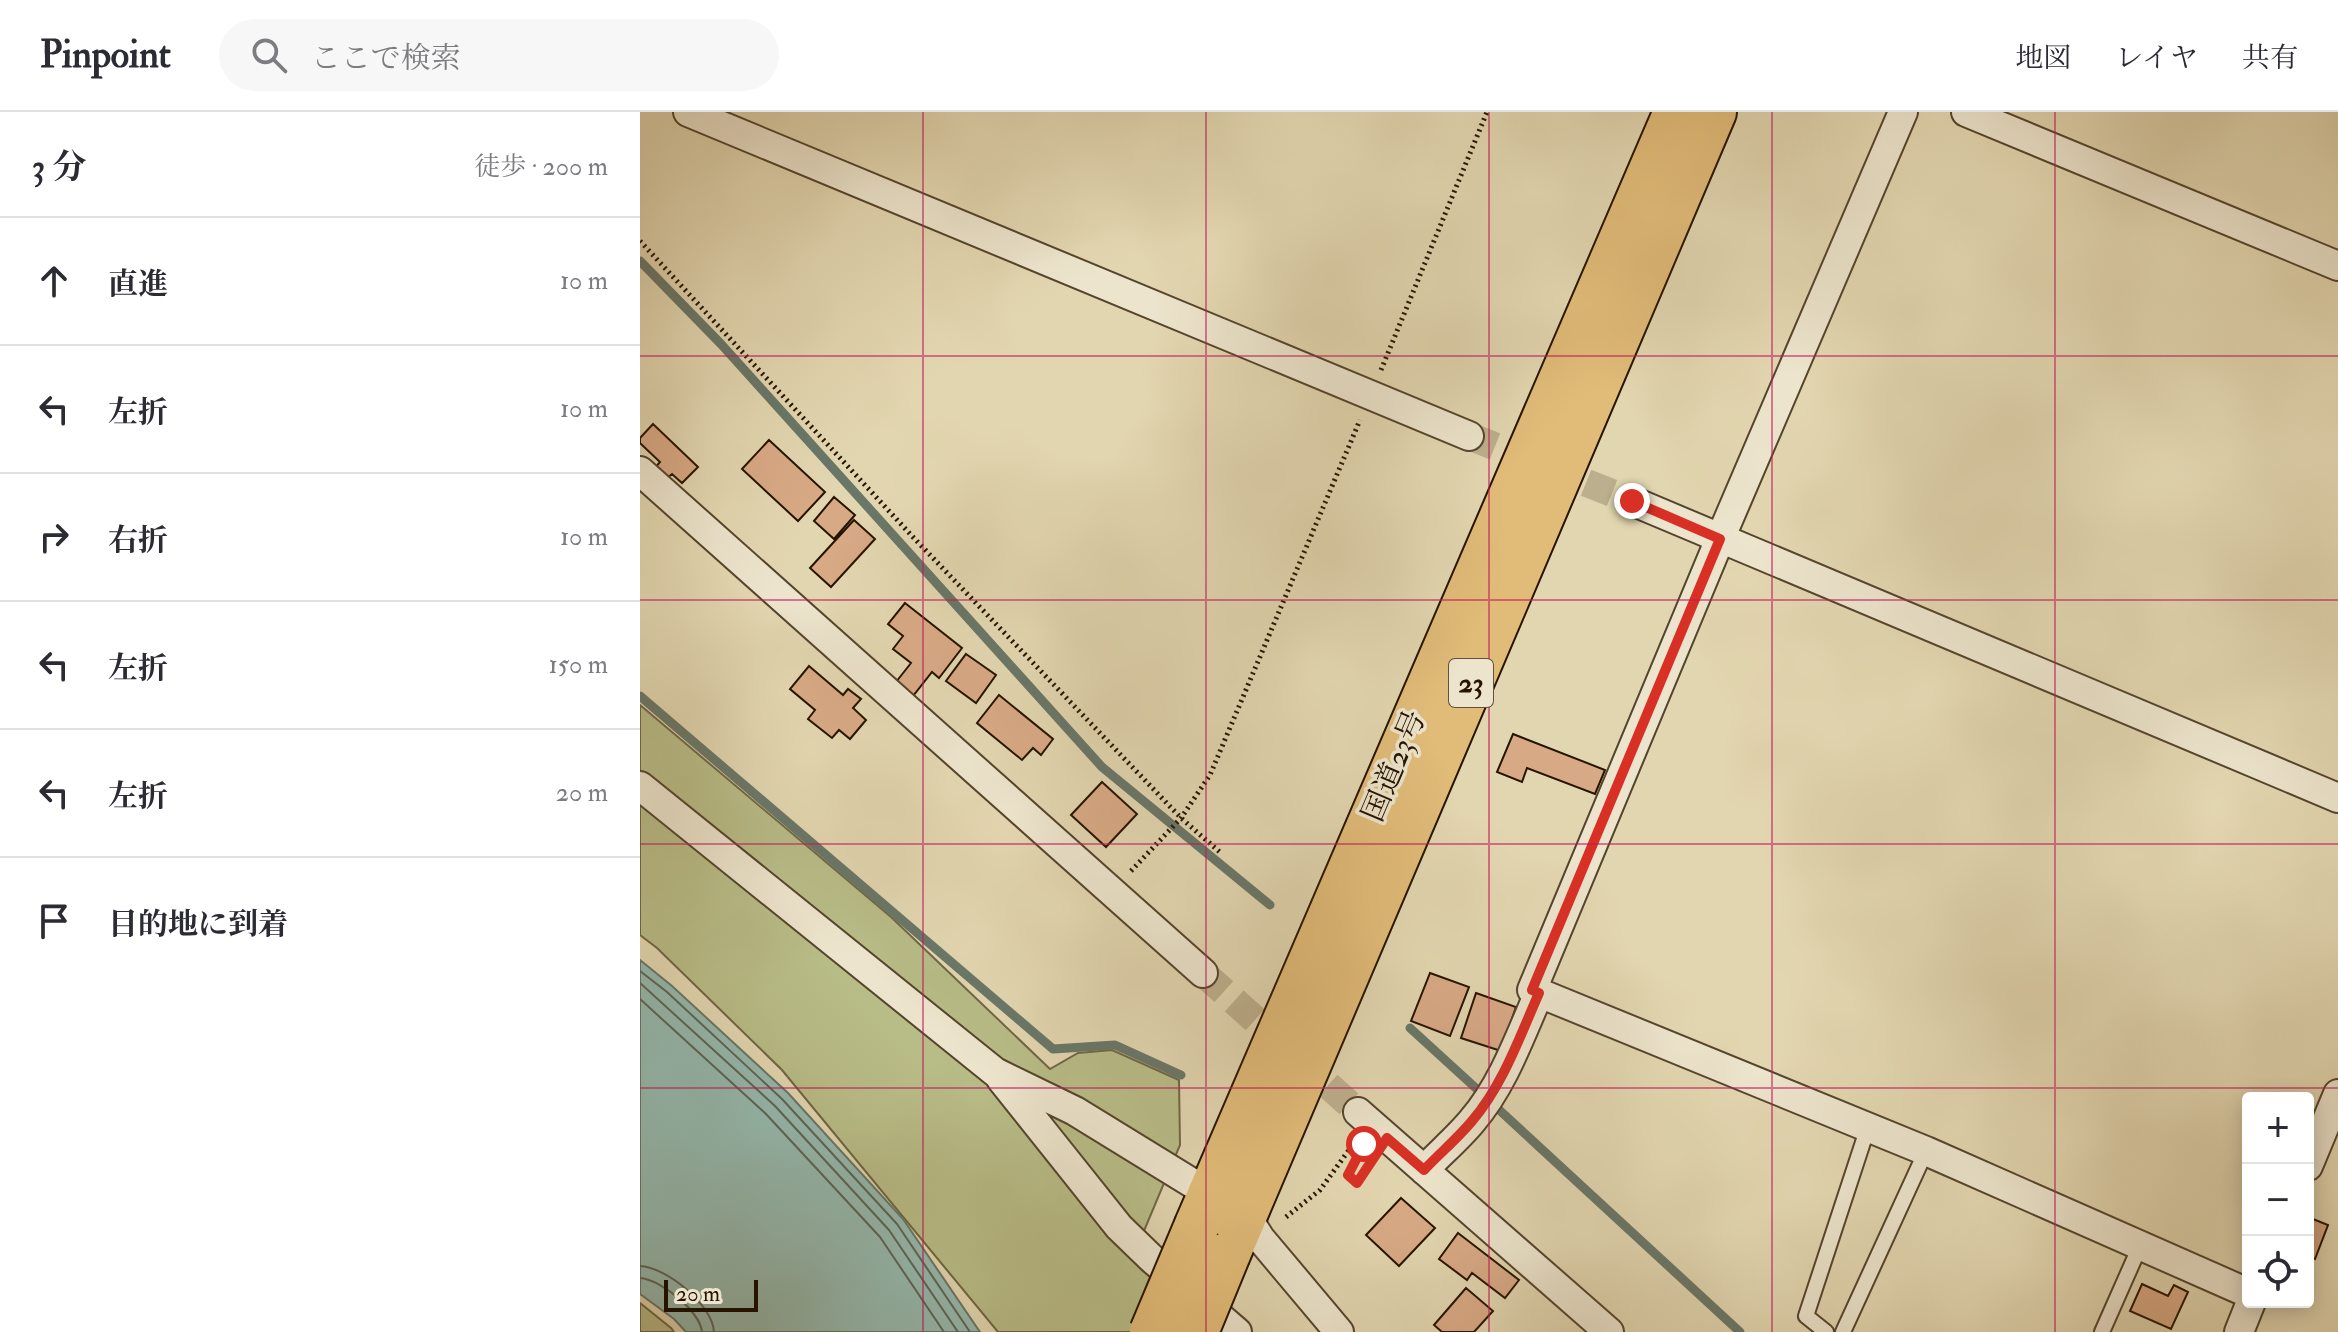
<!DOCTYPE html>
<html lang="ja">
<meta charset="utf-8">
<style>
:root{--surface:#fff;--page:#f7f7f7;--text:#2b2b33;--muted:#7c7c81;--line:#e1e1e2}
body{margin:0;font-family:"IM FELL Double Pica","Noto Serif JP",serif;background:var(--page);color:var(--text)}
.controls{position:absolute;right:24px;bottom:24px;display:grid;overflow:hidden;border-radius:8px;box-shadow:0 4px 20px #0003}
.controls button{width:72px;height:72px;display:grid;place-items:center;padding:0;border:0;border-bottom:2px solid var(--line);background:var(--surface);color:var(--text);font:40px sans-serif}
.scale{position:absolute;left:24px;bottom:20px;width:94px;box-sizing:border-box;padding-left:8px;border:4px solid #261400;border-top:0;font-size:22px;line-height:28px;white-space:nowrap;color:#261400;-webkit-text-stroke:6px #ece4cc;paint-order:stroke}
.stop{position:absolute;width:24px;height:24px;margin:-18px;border:6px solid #d93025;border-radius:50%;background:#fff}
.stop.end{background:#d93025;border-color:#fff;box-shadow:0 2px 8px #0008}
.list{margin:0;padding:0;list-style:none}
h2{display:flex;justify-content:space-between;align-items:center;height:104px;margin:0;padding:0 32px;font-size:34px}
h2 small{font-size:26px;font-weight:400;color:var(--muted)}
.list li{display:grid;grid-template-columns:52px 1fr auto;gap:24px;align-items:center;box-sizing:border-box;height:128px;padding:0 32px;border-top:2px solid var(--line)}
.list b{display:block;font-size:30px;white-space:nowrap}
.list em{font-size:26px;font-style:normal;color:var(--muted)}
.icon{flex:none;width:44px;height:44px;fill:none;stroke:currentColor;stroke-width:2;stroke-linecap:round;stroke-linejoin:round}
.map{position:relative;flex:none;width:1698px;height:1220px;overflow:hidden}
header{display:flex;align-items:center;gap:48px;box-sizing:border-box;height:112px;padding:0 40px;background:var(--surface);border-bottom:2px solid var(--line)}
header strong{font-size:38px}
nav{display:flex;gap:44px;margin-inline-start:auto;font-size:28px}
.search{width:560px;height:72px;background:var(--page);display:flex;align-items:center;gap:20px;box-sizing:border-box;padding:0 28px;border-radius:44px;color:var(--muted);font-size:30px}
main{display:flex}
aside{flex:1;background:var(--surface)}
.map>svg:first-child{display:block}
.green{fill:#b8bc87;stroke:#6f6844;stroke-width:2}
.water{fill:#95b9ae;stroke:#697768;stroke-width:2}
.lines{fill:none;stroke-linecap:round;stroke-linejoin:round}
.shore{stroke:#5e6657;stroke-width:2}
.stream{stroke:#697768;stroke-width:9}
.building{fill:#d8a985;stroke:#261400;stroke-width:2}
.minor-tunnel{stroke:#bcaf8d;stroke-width:28;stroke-dasharray:28 14;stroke-linecap:butt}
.service-casing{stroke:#55442c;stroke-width:18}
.minor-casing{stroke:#55442c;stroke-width:32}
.trunk-casing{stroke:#261400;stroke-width:48}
.path{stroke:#261400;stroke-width:5;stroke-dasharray:2 4;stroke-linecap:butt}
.service{stroke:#ece4cc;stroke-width:14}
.minor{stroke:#ece4cc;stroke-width:28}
.trunk{stroke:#e1bb78;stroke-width:44}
.trunk-bridge-casing{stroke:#261400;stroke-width:48;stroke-linecap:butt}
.trunk-bridge{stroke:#e1bb78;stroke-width:44}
.route{stroke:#d93025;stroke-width:10}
.grid{fill:none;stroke:#c2185b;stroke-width:2;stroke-opacity:0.55}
.labels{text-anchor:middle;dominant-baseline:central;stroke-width:7;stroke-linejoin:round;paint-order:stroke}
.shield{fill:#ece4cc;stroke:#61523d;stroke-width:2}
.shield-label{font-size:28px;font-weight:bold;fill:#261400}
.street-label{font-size:30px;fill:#261400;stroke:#ece4cc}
</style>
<header>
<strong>Pinpoint</strong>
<div class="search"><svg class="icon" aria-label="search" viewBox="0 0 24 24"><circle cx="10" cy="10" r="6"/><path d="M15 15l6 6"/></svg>ここで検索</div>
<nav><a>地図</a><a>レイヤ</a><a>共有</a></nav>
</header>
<main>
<aside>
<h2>3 分<small>徒歩 · 200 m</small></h2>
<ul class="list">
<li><svg class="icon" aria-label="ahead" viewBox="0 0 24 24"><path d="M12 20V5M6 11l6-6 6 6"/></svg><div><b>直進</b></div><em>10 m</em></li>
<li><svg class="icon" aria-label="left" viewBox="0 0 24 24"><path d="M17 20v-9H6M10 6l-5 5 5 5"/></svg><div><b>左折</b></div><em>10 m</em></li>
<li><svg class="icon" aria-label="right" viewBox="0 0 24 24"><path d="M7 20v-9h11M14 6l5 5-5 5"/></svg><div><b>右折</b></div><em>10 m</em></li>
<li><svg class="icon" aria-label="left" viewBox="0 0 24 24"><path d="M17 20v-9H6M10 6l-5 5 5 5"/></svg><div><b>左折</b></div><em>150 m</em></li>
<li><svg class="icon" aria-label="left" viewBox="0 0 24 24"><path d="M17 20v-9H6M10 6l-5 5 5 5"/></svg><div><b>左折</b></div><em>20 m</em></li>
<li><svg class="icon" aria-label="arrive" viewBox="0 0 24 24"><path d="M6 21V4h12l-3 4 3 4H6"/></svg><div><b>目的地に到着</b></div></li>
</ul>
</aside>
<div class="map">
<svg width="1698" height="1220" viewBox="0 0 1698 1220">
<rect width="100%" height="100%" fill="#e2d6b0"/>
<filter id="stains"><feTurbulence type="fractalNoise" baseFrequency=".0025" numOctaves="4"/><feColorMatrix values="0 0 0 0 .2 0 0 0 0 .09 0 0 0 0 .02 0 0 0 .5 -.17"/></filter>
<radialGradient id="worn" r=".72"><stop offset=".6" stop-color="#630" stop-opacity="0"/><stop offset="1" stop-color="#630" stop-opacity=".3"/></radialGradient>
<path class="green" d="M 0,593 L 251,805 L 410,957 L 438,941 L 472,938 L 539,968 L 540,1033 L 493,1145 L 563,1220 L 358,1220 L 142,958 L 17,836 L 0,823 Z
M 0,1191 L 31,1216 L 34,1220 L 0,1220 Z"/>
<path class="water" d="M 0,848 L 32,874 L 148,981 L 263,1107 L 340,1220 L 46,1220 L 34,1207 L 0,1182 Z"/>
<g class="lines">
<path class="shore" d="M 0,859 L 27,880 L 142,987 L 257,1112 L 330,1220
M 0,871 L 135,994 L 249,1118 L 318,1220
M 0,887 L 126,1002 L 240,1125 L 304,1220
M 0,1154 C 26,1155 73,1193 74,1220
M 0,1166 C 20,1167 60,1199 62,1220"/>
<path class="stream" d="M 0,149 L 81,232 L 462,655 L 630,793
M 0,584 L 413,937 L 475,933 L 541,963
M 770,916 L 839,979
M 856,995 L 1100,1220"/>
</g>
<path class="building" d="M 13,312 L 58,355 L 42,371 L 32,362 L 25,368 L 14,357 L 20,350 L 0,331 L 0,326 Z
M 129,328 L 185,380 L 158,409 L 102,357 Z
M 194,385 L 215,403 L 194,427 L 174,409 Z
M 214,408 L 235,427 L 191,475 L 170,456 Z
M 265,491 L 322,536 L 299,566 L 292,560 L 273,584 L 256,570 L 271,551 L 253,537 L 263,524 L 248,512 Z
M 326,542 L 356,563 L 336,591 L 306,569 Z
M 169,554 L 203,583 L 208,577 L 221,587 L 213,596 L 226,608 L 210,627 L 199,618 L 192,626 L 168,607 L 175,598 L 150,577 Z
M 359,583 L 413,627 L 401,643 L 393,636 L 382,648 L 337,611 Z
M 873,622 L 965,658 L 955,682 L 887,656 L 882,670 L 857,660 Z
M 462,670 L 497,702 L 466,735 L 431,703 Z
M 790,861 L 829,875 L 810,924 L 771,909 Z
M 836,881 L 876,895 L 861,939 L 821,926 Z
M 761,1086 L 795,1116 L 759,1154 L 726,1123 Z
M 1668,1105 L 1688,1113 L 1675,1147 L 1668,1144 Z
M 818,1121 L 879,1168 L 865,1186 L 832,1161 L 827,1168 L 799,1147 Z
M 1502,1172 L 1528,1184 L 1534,1173 L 1548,1180 L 1531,1217 L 1490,1199 Z
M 826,1176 L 853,1199 L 834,1220 L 802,1220 L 794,1213 Z"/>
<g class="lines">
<path class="minor-tunnel" d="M 829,324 L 992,389
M 563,861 L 718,1000"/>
<defs>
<path id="service" d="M 1186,1220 L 1166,1204 L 1228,1015
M 1203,1220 L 1286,1039
M 1462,1220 L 1500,1134"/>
<path id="minor" d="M 48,0 L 829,324
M 1263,0 L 1080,427 L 892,878 L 1286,1039 L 1608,1181
M 1326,0 L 1698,154
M 0,359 L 563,861
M 992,389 L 1698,686
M 0,674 L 355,960 L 435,999 L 570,1082
M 361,967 L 479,1115 L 511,1146 L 597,1220
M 718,1000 L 969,1220
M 1668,1054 L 1698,982
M 784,1058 C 800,1041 818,1026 832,1009 C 863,973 880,924 899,881
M 605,1102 L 620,1126 L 699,1220
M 1599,1220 L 1611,1190"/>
<path id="trunk" d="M 557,1113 L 1036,0
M 588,1142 L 1074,0"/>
</defs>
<use href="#service" class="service-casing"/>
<use href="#minor" class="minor-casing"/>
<use href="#trunk" class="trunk-casing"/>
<path class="path" d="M 0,129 L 272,424 L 541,706 L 582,742
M 741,258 L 847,0
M 491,759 L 541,706 L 570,663 L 720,308
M 720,1040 L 708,1063 L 717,1071 L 732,1048
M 646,1105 L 680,1078 L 714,1031"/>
<use href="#service" class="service"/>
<use href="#minor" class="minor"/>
<use href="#trunk" class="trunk"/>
<defs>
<path id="trunk-bridge" d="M 512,1220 L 557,1113
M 556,1220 L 588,1142"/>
</defs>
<use href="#trunk-bridge" class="trunk-bridge-casing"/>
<use href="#trunk-bridge" class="trunk-bridge"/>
</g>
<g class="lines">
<path class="route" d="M 724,1032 L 708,1063 L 717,1071 L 747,1026 L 784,1058 C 800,1041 818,1026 832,1009 C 863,973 880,924 899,881 L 892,878 L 1080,427 L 992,389"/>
</g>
<path class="grid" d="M 283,0 L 283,1220M 566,0 L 566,1220M 849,0 L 849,1220M 1132,0 L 1132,1220M 1415,0 L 1415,1220M 0,244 L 1698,244M 0,488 L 1698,488M 0,732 L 1698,732M 0,976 L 1698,976"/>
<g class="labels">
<rect class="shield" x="809" y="547" width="44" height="48" rx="6"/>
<g class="shield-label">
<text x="831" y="571">23</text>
</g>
<g class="street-label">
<text transform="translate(754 654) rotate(-67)">国道23号</text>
</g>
</g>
<rect width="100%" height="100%" filter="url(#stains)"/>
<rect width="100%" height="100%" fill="url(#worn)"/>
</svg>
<div class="controls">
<button>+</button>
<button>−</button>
<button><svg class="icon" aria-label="locate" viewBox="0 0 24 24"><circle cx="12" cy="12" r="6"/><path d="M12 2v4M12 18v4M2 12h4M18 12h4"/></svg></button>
</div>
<div class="scale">20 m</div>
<div class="stop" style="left:724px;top:1032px"></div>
<div class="stop end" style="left:992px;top:389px"></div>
</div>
</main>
